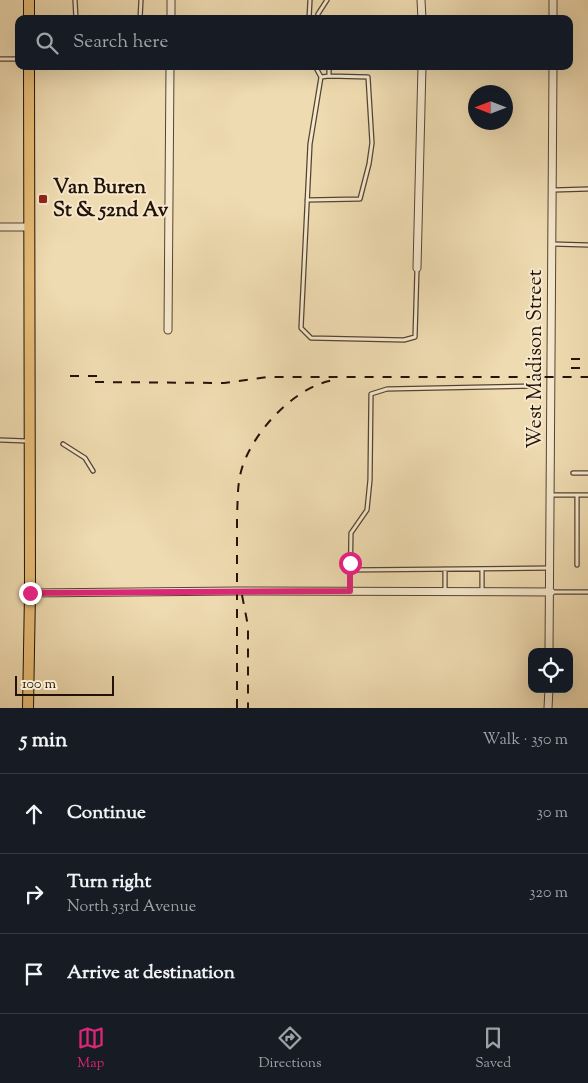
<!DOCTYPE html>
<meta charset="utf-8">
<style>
:root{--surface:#171b24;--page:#20242c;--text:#f1f3f6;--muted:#9ea1a6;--line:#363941;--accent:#db2777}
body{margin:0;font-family:"Sorts Mill Goudy",serif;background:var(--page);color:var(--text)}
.controls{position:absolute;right:15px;bottom:15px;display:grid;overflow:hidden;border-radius:10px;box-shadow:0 5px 20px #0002}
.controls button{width:45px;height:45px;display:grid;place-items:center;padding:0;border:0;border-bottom:1px solid var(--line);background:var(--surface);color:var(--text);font:25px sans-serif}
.compass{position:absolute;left:468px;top:85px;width:45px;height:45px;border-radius:50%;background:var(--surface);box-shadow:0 5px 20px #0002;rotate:270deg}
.scale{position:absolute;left:15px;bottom:12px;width:99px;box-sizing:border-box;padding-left:5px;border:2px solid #221207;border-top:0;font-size:14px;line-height:18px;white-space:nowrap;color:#221207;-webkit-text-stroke:4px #f5e8cc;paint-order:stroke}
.stop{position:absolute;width:15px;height:15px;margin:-11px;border:4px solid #db2777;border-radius:50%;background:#fff}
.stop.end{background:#db2777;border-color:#fff;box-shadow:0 1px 5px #0008}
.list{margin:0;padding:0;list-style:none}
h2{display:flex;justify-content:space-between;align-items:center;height:65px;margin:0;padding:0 20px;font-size:21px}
h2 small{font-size:16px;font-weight:400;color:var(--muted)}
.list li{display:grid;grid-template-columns:32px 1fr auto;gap:15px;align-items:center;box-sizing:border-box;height:80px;padding:0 20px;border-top:1px solid var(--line)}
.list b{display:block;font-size:19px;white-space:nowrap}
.list p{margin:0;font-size:16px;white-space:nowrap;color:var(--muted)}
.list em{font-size:16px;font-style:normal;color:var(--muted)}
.icon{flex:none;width:28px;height:28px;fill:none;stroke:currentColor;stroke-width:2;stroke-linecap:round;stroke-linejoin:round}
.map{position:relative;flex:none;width:588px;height:708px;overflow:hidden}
.search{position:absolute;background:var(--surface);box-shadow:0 5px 20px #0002;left:15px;right:15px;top:15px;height:55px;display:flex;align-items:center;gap:12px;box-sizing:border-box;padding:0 18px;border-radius:10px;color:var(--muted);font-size:19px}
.sheet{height:305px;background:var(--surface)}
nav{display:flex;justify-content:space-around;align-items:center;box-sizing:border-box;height:70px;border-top:1px solid var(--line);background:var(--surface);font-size:14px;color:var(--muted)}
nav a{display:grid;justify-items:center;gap:2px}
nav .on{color:var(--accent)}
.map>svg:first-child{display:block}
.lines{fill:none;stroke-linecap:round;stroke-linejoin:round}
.service-casing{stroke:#554432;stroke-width:5.5}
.minor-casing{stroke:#554432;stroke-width:9}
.primary-casing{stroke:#221207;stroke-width:12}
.service{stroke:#f5e8cc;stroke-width:3}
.minor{stroke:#f5e8cc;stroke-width:7}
.primary{stroke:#e8be78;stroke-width:10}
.rail{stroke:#221207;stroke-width:2;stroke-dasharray:9 9;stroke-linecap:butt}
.route{stroke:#db2777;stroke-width:6}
.poi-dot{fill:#8f2418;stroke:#f5e8cc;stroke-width:2}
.labels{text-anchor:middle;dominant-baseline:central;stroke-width:4;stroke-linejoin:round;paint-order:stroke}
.poi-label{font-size:20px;font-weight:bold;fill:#221207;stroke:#f5e8cc;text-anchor:start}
.street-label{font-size:20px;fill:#221207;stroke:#f5e8cc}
</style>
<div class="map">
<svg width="588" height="708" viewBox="0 0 588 708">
<rect width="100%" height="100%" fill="#efdbb1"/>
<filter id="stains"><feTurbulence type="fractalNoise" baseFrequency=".004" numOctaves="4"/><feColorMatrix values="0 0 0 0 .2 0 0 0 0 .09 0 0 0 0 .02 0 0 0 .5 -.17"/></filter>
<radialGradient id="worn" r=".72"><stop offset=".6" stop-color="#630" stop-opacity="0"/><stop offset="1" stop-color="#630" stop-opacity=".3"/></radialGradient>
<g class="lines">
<defs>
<path id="service" d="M 75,0 L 76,19
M 140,19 L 141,0
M 309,19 L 310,0
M 317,19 L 318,14 L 327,0
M 0,59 L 19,59
M 315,66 L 321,77 L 329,76 L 329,66
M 321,77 L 310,144 L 301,328 L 311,338 L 404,340 L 415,337 L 417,269
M 554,190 L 588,189
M 307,200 L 360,199 L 369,164 L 372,143 L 368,77 L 329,76
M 553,244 L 588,245
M 0,440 L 27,441
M 63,444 L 85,458 L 93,471
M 573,473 L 588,473
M 551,495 L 577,495 L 577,565
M 577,495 L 588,495
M 445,569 L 445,591
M 482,569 L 482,591
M 350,570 L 550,568
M 350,590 L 351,533 L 367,510 L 370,480 L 371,394 L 387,389 L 535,386
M 551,592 L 588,592"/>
<path id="minor" d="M 421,0 L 422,19
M 171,19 L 171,0
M 553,19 L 553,0
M 0,227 L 29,227
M 417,268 L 422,66
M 168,330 L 170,66
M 30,593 L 237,591 L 551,592
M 549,652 L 553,66
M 548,708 L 549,689"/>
<path id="primary" d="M 29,19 L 29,0
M 28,708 L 30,593 L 29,66"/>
</defs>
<use href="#service" class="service-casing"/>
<use href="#minor" class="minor-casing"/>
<use href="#primary" class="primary-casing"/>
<use href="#service" class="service"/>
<use href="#minor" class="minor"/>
<use href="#primary" class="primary"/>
<path class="rail" d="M 571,359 L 588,359
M 571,368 L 588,368
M 70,376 L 105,376
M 95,382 L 224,383 L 268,377 L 588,377
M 242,595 L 248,626 L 248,708
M 237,708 L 237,515 C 238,499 237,484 242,468 C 253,432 295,386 334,380"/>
</g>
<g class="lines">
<path class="route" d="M 30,593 L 350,591 L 350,563"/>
</g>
<rect class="poi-dot" x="38" y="194" width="10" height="10" rx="2.5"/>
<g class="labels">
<g class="poi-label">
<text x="53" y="188">Van Buren<tspan x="53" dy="23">St &amp; 52nd Av</tspan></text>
</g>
<g class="street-label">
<text transform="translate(536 359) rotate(-90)">West Madison Street</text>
</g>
</g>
<rect width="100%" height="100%" filter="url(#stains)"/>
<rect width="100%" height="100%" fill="url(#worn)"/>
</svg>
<div class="controls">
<button><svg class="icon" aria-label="locate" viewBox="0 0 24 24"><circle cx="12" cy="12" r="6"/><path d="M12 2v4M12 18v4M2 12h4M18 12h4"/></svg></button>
</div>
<svg class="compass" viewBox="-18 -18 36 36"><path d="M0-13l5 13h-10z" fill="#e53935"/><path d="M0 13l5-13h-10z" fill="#9ea1a6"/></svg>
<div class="scale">100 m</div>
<div class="stop" style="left:350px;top:563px"></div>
<div class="stop end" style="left:30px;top:593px"></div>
<div class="search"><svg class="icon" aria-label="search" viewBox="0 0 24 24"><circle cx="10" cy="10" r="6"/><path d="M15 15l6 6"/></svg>Search here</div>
</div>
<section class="sheet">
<h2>5 min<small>Walk · 350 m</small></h2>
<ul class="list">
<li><svg class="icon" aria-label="ahead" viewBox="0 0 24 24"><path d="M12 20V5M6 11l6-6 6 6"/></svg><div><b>Continue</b></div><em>30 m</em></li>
<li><svg class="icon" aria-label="right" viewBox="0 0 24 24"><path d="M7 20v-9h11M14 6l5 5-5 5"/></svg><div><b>Turn right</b><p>North 53rd Avenue</p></div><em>320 m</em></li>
<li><svg class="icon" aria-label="arrive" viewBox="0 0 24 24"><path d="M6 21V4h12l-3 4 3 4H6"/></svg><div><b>Arrive at destination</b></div></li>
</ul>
</section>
<nav>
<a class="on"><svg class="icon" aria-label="map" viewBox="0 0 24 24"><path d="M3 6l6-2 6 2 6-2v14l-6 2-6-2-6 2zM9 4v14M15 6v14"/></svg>Map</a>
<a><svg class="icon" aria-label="directions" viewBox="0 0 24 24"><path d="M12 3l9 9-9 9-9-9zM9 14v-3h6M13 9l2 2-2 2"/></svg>Directions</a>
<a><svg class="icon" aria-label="saved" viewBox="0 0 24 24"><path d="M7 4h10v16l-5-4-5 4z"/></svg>Saved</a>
</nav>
